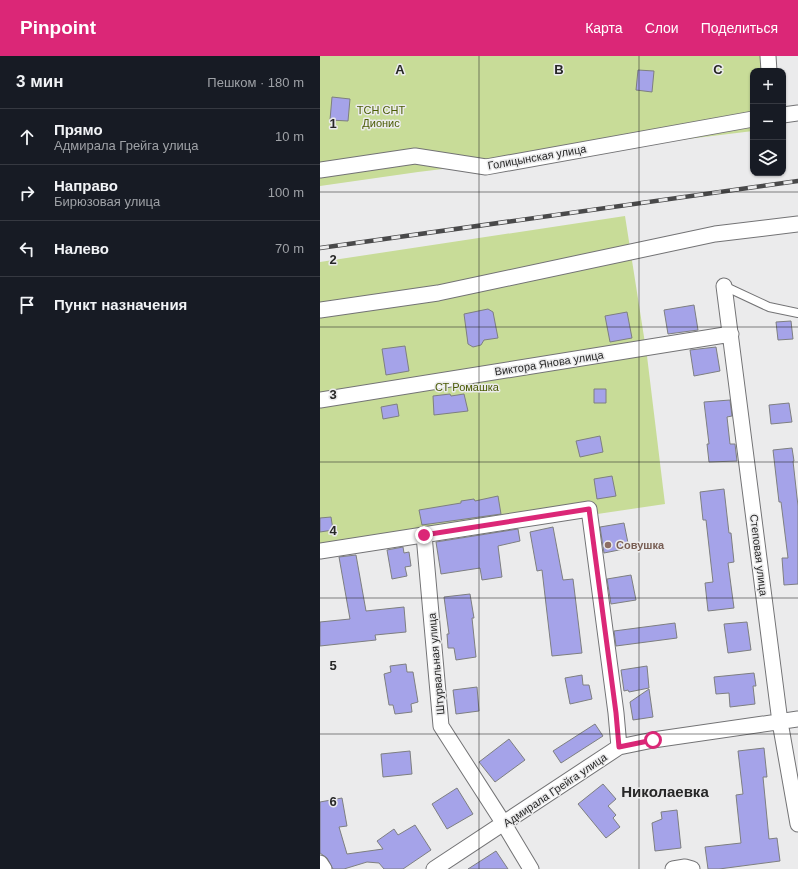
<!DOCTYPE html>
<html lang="ru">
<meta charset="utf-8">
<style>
:root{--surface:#171b24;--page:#242831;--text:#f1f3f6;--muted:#9ea1a6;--line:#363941;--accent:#db2777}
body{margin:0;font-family:Helvetica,sans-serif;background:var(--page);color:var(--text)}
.controls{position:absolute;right:12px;top:12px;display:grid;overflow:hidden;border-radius:8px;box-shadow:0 1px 3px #0004}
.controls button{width:36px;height:36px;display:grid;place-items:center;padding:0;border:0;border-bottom:1px solid var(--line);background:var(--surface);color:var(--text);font:20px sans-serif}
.stop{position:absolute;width:12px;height:12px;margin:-9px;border:3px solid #db2777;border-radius:50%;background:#fff}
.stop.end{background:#db2777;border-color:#fff;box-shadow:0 1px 4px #0008}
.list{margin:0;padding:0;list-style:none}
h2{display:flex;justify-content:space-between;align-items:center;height:52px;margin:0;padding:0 16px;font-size:17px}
h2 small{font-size:13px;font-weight:400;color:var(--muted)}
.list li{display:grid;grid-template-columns:26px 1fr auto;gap:12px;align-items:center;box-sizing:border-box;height:56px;padding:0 16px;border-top:1px solid var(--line)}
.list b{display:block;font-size:15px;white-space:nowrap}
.list p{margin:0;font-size:13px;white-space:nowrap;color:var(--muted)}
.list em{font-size:13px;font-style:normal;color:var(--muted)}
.icon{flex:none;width:22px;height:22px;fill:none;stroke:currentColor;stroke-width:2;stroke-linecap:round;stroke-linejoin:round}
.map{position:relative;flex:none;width:478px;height:813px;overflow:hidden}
header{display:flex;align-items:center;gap:24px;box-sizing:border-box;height:56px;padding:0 20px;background:var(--accent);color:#fff}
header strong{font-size:19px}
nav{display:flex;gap:22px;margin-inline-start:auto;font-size:14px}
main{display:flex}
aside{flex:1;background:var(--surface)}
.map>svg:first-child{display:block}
.green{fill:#c8dc98}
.building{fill:#a5a3e9;stroke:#7e7f80}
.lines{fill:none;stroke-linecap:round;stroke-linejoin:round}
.lane-casing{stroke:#737375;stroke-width:10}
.street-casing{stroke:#737375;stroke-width:17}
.lane{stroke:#fff;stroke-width:8}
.street{stroke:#fff;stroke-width:15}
.rail-casing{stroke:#49494a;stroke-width:4.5}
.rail{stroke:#ebebec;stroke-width:3;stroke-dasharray:9;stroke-linecap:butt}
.route{stroke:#db2777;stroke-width:5}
.grid{fill:none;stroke:#272727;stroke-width:1;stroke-opacity:0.55}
.education-dot{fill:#8d6e63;stroke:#ebebec;stroke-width:1.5}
.labels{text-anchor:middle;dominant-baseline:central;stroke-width:3;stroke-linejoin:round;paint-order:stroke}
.park-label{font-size:11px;fill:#4b5c06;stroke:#ebebec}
.street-label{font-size:11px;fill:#272727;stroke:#ebebec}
.education-label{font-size:11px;font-weight:bold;fill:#785e54;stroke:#ebebec;text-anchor:start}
.district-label{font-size:15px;font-weight:bold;fill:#272727;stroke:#ebebec}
.grid-label{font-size:13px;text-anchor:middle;font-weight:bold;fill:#272727;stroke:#ebebec;stroke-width:3;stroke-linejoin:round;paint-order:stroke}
</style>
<header>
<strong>Pinpoint</strong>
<nav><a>Карта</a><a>Слои</a><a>Поделиться</a></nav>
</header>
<main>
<aside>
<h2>3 мин<small>Пешком · 180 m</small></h2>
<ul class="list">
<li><svg class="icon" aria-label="ahead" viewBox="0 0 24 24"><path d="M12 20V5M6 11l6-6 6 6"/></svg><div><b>Прямо</b><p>Адмирала Грейга улица</p></div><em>10 m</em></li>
<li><svg class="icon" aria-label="right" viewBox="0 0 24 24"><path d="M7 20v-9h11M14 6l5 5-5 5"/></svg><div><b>Направо</b><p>Бирюзовая улица</p></div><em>100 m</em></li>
<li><svg class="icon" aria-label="left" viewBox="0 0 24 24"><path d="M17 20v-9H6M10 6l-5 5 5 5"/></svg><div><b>Налево</b></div><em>70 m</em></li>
<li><svg class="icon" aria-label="arrive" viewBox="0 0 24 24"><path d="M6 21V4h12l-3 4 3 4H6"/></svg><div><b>Пункт назначения</b></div></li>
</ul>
</aside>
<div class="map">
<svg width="478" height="813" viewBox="0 0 478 813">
<rect width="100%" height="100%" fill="#ebebec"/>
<path class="green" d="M 0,0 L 444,0 L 443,15 L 433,15 L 433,75 L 98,116 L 0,130 Z
M 305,160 L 327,300 L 345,448 L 0,499 L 0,206 Z"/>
<path class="building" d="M 318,14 L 334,15 L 332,36 L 316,34 Z
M 12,41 L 30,43 L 28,65 L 10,64 Z
M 374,249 L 378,274 L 348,278 L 344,254 Z
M 168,253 L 173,256 L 178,282 L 164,284 L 161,289 L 153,291 L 148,288 L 144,258 Z
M 307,256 L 312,282 L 290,286 L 285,260 Z
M 471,265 L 473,283 L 458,284 L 456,266 Z
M 85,290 L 89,315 L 66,319 L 62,293 Z
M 396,291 L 400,315 L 374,320 L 370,294 Z
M 274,333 L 286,333 L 286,347 L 274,347 Z
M 130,338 L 131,340 L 144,338 L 148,355 L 114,359 L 113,340 Z
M 410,344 L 412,360 L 407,361 L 410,388 L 415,388 L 417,405 L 389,406 L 387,388 L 389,388 L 384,346 Z
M 469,347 L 472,366 L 451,368 L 449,349 Z
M 77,348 L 79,360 L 63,363 L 61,351 Z
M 280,380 L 283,396 L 260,401 L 256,385 Z
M 472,392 L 474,405 L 473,405 L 478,450 L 478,528 L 464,529 L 462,502 L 468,502 L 461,446 L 459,446 L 453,394 Z
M 292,420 L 296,440 L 277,443 L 274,423 Z
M 404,433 L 409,477 L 411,477 L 414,506 L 408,507 L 414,552 L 388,555 L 385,527 L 393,526 L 386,464 L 383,464 L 380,436 Z
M 178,440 L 181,458 L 102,469 L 99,454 L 141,447 L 141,445 L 154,443 L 155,445 Z
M 11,461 L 13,474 L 0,476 L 0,462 Z
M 304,467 L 309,492 L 284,497 L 280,471 Z
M 233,471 L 243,524 L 253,523 L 262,597 L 232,600 L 222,514 L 217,515 L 210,476 Z
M 198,473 L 200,485 L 178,490 L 182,521 L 162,524 L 160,512 L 121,518 L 116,486 Z
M 83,491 L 84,497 L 89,496 L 91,510 L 85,511 L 87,520 L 72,523 L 67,494 Z
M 36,499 L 46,555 L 84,551 L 86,576 L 55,579 L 56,584 L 0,590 L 0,566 L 30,563 L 19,501 Z
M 311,519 L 316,544 L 291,548 L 287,523 Z
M 150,538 L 154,562 L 152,562 L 156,601 L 136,604 L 134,592 L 128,592 L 127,578 L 129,578 L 124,541 Z
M 427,566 L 431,594 L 408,597 L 404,568 Z
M 355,567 L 357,582 L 296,590 L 294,575 Z
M 86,608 L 87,616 L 93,616 L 98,646 L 91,648 L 92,656 L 75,658 L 73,649 L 69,649 L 64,618 L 71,616 L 70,610 Z
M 327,610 L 329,632 L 309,636 L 308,634 L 304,635 L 301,614 Z
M 434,617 L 436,630 L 433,630 L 435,648 L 410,651 L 409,637 L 396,638 L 394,621 Z
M 262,619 L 263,629 L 269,629 L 272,643 L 250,648 L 245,622 Z
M 157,631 L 159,655 L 136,658 L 133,634 Z
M 329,633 L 333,661 L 313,664 L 310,646 Z
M 275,668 L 283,680 L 241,707 L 233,695 Z
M 189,683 L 205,704 L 175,726 L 159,706 Z
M 444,692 L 447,721 L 443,721 L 449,783 L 457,782 L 460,805 L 399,813 L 388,813 L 385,791 L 421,787 L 416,739 L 423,738 L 418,695 Z
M 90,695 L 92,718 L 63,721 L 61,698 Z
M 283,728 L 296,743 L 288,750 L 296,759 L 293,762 L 300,771 L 286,782 L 258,748 Z
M 137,732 L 153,758 L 127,773 L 112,748 Z
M 22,742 L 27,770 L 19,771 L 27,798 L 63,793 L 57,785 L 74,773 L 78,779 L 95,769 L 111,794 L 83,813 L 64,813 L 59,807 L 47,806 L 24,813 L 13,813 L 7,802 L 0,797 L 0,746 Z
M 357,754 L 361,792 L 335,795 L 332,767 L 342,763 L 341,756 Z
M 176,795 L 188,813 L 148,813 Z"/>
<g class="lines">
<defs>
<path id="lane" d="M 404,230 L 449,251 L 478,257"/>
<path id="street" d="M 448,0 L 449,15
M 463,59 L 478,57
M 0,114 L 95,100 L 166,111 L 433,63
M 404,230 L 460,666 L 478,768
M 0,254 L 118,237 L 395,178 L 478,168
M 0,344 L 411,278
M 104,479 L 121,670 L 184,768 L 211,813
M 0,495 L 269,453 L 296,657 L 299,691
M 0,807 L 4,813
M 114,813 L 299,691 L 333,684 L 478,663
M 353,813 L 365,811 L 372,813"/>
</defs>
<use href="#lane" class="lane-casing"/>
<use href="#street" class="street-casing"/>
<use href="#lane" class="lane"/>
<use href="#street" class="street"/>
<defs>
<path id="rail" d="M 0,192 L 478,125"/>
</defs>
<use href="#rail" class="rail-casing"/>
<use href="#rail" class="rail"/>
</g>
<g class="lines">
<path class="route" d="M 104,479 L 269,453 L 296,657 L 299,691 L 333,684"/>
</g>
<path class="grid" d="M 159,0 L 159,813M 319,0 L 319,813M 0,136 L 478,136M 0,271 L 478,271M 0,406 L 478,406M 0,542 L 478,542M 0,678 L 478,678"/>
<circle class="education-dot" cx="288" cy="489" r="4"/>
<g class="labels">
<g class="park-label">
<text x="61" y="54">ТСН СНТ<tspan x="61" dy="13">Дионис</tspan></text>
<text x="147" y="331">СТ Ромашка</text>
</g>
<g class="street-label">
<text transform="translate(217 101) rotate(-10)">Голицынская улица</text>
<text transform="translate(229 307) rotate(-9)">Виктора Янова улица</text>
<text transform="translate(439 499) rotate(83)">Степовая улица</text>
<text transform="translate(116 608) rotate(-95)">Штурвальная улица</text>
<text transform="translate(235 734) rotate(-34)">Адмирала Грейга улица</text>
</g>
<g class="education-label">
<text x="296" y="489">Совушка</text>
</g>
<g class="district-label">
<text x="345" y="735">Николаевка</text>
</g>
</g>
<g class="grid-label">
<text x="80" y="18">A</text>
<text x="239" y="18">B</text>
<text x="398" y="18">C</text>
<text x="13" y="72">1</text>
<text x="13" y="208">2</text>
<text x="13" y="343">3</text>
<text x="13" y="479">4</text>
<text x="13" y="614">5</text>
<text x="13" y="750">6</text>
</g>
</svg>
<div class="controls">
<button>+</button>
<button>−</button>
<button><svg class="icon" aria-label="layers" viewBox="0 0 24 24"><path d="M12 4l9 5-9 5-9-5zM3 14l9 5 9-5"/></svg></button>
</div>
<div class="stop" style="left:333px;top:684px"></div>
<div class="stop end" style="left:104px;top:479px"></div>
</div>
</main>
